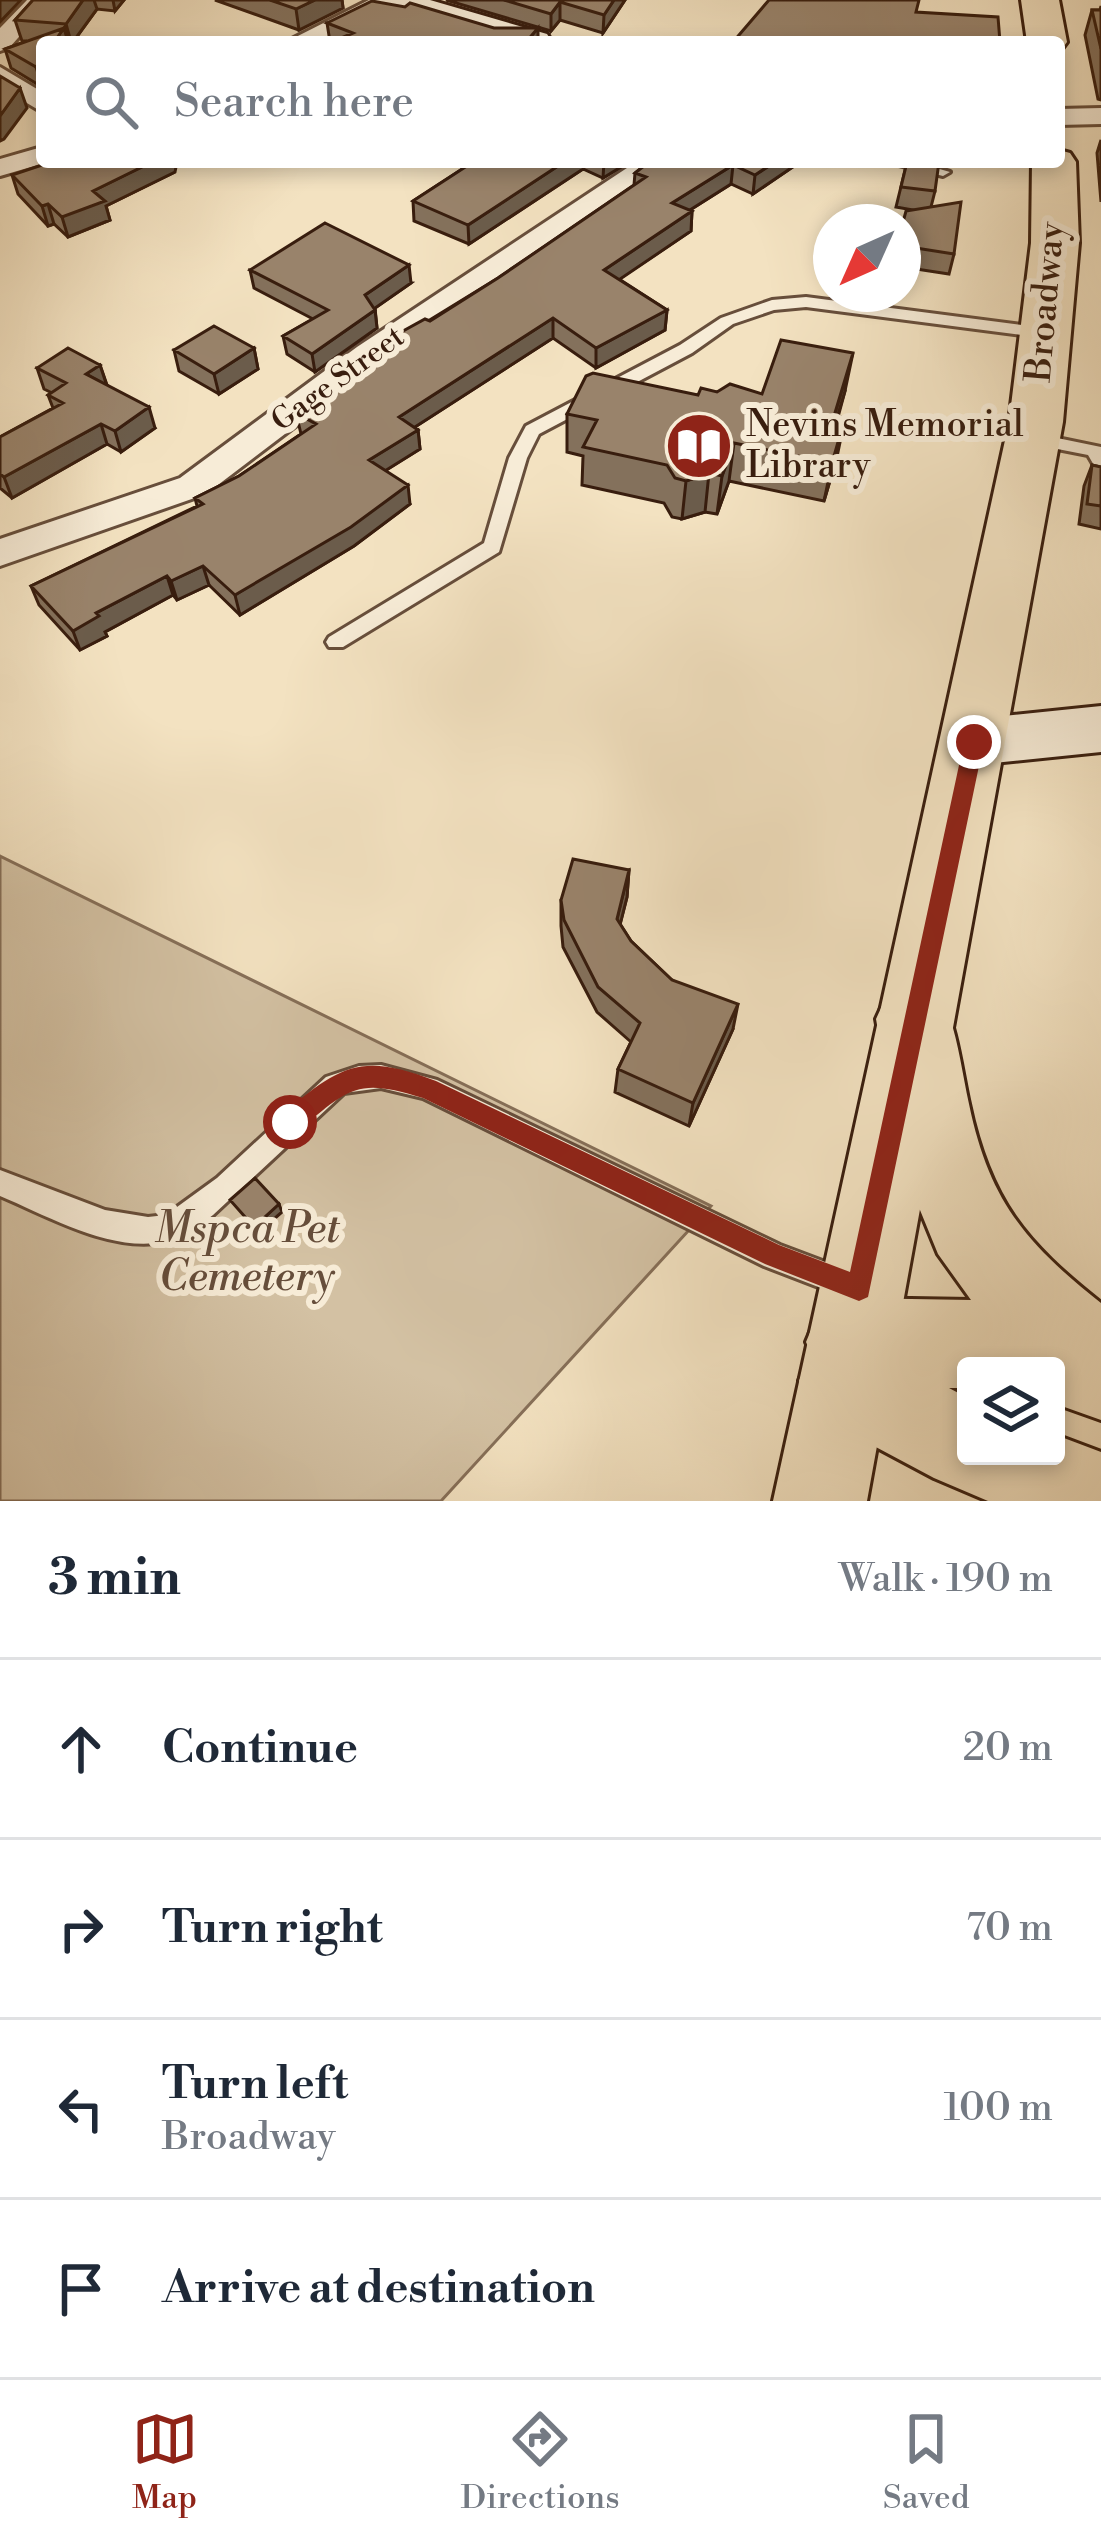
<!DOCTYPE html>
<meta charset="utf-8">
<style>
:root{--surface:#fff;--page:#f6f6f7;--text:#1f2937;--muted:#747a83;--line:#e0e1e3;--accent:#8f2418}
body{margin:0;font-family:"Libre Bodoni",serif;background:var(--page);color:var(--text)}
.controls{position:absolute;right:36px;bottom:36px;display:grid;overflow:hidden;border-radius:12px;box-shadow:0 6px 18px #0003}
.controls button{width:108px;height:108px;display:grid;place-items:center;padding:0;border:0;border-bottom:3px solid var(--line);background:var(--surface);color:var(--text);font:60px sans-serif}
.compass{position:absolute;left:813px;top:204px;width:108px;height:108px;border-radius:50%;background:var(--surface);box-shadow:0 6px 18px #0003;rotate:225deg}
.stop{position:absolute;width:36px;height:36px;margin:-27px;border:9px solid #8f2418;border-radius:50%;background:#fff}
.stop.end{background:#8f2418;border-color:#fff;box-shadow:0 3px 12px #0008}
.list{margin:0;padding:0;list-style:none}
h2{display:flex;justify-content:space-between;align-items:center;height:156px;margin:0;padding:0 48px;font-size:51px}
h2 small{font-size:39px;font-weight:400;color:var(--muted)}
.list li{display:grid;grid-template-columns:78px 1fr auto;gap:36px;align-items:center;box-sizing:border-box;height:180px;padding:0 48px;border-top:3px solid var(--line)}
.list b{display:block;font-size:45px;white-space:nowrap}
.list p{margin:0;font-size:39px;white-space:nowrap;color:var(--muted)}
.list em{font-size:39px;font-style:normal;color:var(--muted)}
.icon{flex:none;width:66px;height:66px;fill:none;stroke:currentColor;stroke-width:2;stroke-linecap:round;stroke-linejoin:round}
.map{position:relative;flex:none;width:1101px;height:1501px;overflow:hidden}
.search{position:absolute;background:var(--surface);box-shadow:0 6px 18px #0003;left:36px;right:36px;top:36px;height:132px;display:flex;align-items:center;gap:30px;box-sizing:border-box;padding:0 42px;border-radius:12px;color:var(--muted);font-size:45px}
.sheet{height:876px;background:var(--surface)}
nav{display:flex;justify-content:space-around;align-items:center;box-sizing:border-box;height:168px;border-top:3px solid var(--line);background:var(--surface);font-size:33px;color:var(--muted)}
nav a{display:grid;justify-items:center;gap:6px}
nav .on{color:var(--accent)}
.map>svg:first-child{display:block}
.green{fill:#d3c1a3;stroke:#866f58;stroke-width:3}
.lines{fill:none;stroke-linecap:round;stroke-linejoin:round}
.lane-casing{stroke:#674e3b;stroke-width:6}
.street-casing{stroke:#674e3b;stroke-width:6}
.secondary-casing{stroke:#381d0e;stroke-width:6}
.primary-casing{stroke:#381d0e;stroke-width:6}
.highway-casing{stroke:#381d0e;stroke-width:6}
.lane{fill:#f7ecd7;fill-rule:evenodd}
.street{fill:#f7ecd7;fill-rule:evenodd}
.secondary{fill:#f7ecd7;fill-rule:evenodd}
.primary{fill:#f3e2c1;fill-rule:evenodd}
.highway{fill:#f3e2c1;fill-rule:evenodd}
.wall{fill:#84715c;stroke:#381d0e;stroke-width:3}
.shaded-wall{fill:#6b5c4b;stroke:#381d0e;stroke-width:3}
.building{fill:#99836b;stroke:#381d0e;stroke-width:3}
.route{fill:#8f2418}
.labels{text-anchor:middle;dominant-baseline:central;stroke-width:12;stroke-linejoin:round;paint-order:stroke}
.far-street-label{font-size:30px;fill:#381d0e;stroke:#f7ecd7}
.street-label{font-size:36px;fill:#381d0e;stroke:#f7ecd7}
.poi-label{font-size:36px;fill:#381d0e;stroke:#f7ecd7;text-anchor:start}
.near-park-label{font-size:42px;font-style:italic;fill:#664e3b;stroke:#f7ecd7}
</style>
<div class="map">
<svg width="1101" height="1501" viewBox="0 0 1101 1501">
<rect width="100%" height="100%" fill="#f3e2c1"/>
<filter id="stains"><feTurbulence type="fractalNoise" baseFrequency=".00167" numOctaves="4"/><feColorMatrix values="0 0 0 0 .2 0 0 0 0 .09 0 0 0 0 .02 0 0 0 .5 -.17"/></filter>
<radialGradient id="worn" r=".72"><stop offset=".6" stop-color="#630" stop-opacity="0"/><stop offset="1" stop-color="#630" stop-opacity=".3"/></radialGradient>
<path class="green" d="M 0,856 L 711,1206 L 441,1501 L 0,1501 Z"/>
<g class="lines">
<defs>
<path id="lane" d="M 887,162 L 915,162 L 950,172 L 943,176 Z
M 806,297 L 1045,328 L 1053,333 L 1045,338 L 806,307 L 774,310 L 733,324 L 692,353 L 539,434 L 527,458 L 499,552 L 343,647 L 329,647 L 326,642 L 329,637 L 484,543 L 509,458 L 526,426 L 680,345 L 721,318 L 772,300 Z
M 1033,433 L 1101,447 L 1101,469 L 1095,467 L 1088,455 L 1027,443 L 1027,435 Z
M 381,1065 L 437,1080 L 780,1245 L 857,1274 L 861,1284 L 857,1294 L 847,1298 L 764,1266 L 423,1098 L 381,1088 L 344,1093 L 213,1215 C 198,1226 182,1238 163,1242 C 109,1252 48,1216 0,1196 L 0,1170 L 105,1210 L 148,1217 L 166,1215 L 217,1178 L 326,1077 L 359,1066 Z"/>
<path id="street" d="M 27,0 L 52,0 L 9,48 L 0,51 L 0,28 Z
M 369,0 L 401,0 L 319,42 L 286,42 Z
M 0,67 L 42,92 L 42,112 L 0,87 Z
M 1101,108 L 1101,124 L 1059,125 L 1059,109 Z
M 42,147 L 42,162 L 48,162 L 0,176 L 0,159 Z
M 636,162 L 669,162 L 381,361 L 206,494 L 0,566 L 0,539 L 180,478 L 357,347 Z"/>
<path id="secondary" d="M 376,0 L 430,0 L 547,34 L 552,42 L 496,42 L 381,7 Z
M 1101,706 L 1101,752 L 974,765 L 953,759 L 944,742 L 953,725 L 974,719 Z"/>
<path id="primary" d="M 1021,0 L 1059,0 L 1067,42 L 1061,50 L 1059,42 L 1027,42 Z
M 1059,150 L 1070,153 L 1076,162 L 1079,243 L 1063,422 L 867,1501 L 773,1501 L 1009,422 L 1031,243 L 1032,162 L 1059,162 Z"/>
<path id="highway" d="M 914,985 L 941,995 C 957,1029 961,1067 969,1104 C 989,1200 1025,1243 1101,1303 L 1101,1420 L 1056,1404 L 1056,1366 L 966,1366 L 966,1388 L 949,1388 L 966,1397 L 966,1456 L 1056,1456 L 1056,1435 L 1101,1452 L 1101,1501 L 988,1501 L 934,1478 L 812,1413 L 799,1381 L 811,1353 L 806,1342 L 819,1311 L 850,1298 L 971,1300 L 938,1254 L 902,1166 L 876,1019 L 887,995 Z"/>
</defs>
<use href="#lane" class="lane-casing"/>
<use href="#street" class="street-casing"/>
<use href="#secondary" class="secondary-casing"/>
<use href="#primary" class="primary-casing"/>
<use href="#highway" class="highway-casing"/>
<use href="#lane" class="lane"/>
<use href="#street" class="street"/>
<use href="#secondary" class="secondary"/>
<use href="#primary" class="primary"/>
<use href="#highway" class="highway"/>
</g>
<path class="wall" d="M 33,0 L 124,0 L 115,11 L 97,9 L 73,42 L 42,42 L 42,87 L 11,68 L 5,49 L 27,41 L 22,41 L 15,20 Z
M 215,0 L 342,0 L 343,8 L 299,30 Z
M 446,0 L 625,0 L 603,33 L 560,20 L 551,31 Z
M 1101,6 L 1101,100 L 1098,99 L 1085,35 L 1092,10 L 1100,10 Z
M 327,23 L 538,42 L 330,42 Z
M 1101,140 L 1101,202 L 1097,153 Z
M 473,162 L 629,162 L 603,178 L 583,169 L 469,244 L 414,221 L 413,201 Z
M 649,162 L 800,162 L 753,194 L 731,184 L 690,210 L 692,211 L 691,231 L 619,279 L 667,310 L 665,330 L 596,368 L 553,338 L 415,427 L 418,430 L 420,449 L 386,470 L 410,504 L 354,546 L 240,615 L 209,585 L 177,600 L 173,595 L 105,632 L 107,636 L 80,650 L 39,605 L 31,586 L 197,506 L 195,498 L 239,476 L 301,434 L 296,413 L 346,379 L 345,372 L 498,278 L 634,185 L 635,173 Z
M 907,162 L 935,191 L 931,207 L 954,254 L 949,274 L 903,267 L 903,222 L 913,210 L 896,207 Z
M 175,172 L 106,206 L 110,220 L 68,237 L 54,224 L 48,226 L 18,194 L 12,175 Z
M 250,270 L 411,283 L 375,308 L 377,328 L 315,372 L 287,354 L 283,336 L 313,319 L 254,288 Z
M 254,348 L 258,369 L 219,394 L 179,371 L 174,350 Z
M 100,365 L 107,385 L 155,428 L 121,452 L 107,444 L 12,498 L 0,488 L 0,437 L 53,408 L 48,395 L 52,393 L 44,389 L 37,368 Z
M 845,391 L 838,417 L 837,457 L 824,501 L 729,481 L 717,514 L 705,512 L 682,519 L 672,517 L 664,503 L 582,485 L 583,456 L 567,452 L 567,414 L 717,392 L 762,394 Z
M 1092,465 L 1101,467 L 1101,529 L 1079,524 L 1084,486 Z
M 629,870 L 627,897 L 620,924 L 631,941 L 672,980 L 733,1029 L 689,1126 L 615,1092 L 618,1069 L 631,1042 L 597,1012 L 563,947 L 561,926 L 561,900 Z"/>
<path class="shaded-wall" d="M 0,0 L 21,0 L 0,22 Z
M 83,0 L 94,0 L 97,9 L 73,42 L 71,42 L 66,24 Z
M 113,0 L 124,0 L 115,11 Z
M 315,0 L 342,0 L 343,8 L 299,30 L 296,9 Z
M 614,0 L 625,0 L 603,33 L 604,15 Z
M 560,2 L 560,20 L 551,31 L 551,14 Z
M 64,28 L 68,42 L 54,42 Z
M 538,28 L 538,42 L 526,42 Z
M 42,58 L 42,86 L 36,67 Z
M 20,88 L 27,108 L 4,139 L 0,141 L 0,116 Z
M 152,162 L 177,162 L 175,172 L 106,206 L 110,220 L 68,237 L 62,217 L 93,191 Z
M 564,162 L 583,162 L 583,169 L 469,244 L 468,225 Z
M 604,162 L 629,162 L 603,178 Z
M 775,162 L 800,162 L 753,194 L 755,175 Z
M 733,165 L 731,184 L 671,222 L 672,203 Z
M 48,204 L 54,224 L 48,226 L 42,206 Z
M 692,211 L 691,231 L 604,290 L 604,270 Z
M 409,265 L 411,283 L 368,313 L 365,295 Z
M 375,310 L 377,328 L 315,372 L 312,354 Z
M 667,310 L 665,330 L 596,368 L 596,348 Z
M 553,318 L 553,338 L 401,436 L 399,417 Z
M 254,348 L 258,369 L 219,394 L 214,374 Z
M 853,353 L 845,391 L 826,454 L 834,416 Z
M 100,365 L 107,386 L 86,374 Z
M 149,407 L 155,428 L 121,452 L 115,431 Z
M 845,418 L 837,457 L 824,501 L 832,463 Z
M 101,424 L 107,444 L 12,498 L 4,477 Z
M 418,430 L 420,449 L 372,479 L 369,460 Z
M 734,443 L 729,481 L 717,514 L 722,476 Z
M 709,473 L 705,512 L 682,519 L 686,481 Z
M 408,485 L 410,504 L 354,546 L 240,615 L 235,595 Z
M 203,566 L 209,585 L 177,600 L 171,581 Z
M 167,576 L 173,595 L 105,632 L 107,636 L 80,650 L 73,631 L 96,613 Z
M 629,870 L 627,897 L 615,945 L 617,919 Z
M 738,1004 L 733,1029 L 689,1126 L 693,1103 Z
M 279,1204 L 282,1212 L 257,1234 L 254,1227 Z"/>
<path class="building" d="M 33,0 L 83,0 L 66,24 L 15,20 Z
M 270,0 L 315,0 L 296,9 Z
M 504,0 L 614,0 L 604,15 L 560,2 L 551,14 Z
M 769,0 L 919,0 L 916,12 L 998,17 L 1000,42 L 733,42 Z
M 372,1 L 405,7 L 410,3 L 494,28 L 538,28 L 526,42 L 332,42 L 353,33 L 327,23 Z
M 1092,10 L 1101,10 L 1101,49 Z
M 64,28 L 54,42 L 42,42 L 42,58 L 36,67 L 5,49 Z
M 0,76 L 20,88 L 0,116 Z
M 51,162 L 152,162 L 93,191 L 105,201 L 62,217 L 48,204 L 42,206 L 12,175 Z
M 473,162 L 564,162 L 468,225 L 413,201 Z
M 649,162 L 775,162 L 755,175 L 733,165 L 672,203 L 692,211 L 604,270 L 667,310 L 596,348 L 553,318 L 399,417 L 418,430 L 369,460 L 408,485 L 351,527 L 235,595 L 203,566 L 171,581 L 167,576 L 96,613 L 99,616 L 73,631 L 31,586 L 203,504 L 195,498 L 239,476 L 316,424 L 296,413 L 351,376 L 345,372 L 394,336 L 425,319 L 430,321 L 498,278 L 646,177 L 635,173 Z
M 907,162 L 939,162 L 935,191 L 901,187 Z
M 961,202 L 954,254 L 903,246 L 903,222 L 906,211 Z
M 325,223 L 409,265 L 365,295 L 375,310 L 312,354 L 283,336 L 328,310 L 250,270 Z
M 214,326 L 254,348 L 214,374 L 174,350 Z
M 781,340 L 853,353 L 834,416 L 845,418 L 832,463 L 734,443 L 722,476 L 709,473 L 686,481 L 675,478 L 667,465 L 583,447 L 597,420 L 567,414 L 586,376 L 593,373 L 698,395 L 701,388 L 717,392 L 730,384 L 762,394 Z
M 68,348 L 100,365 L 86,374 L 149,407 L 115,431 L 101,424 L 4,477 L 0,474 L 0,437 L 63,403 L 48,395 L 66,383 L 37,368 Z
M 1092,465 L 1101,467 L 1101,506 L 1087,504 Z
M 573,859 L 629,870 L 617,919 L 631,941 L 672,980 L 738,1004 L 693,1103 L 618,1069 L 640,1023 L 598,987 L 564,920 L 561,900 Z
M 255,1178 L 279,1204 L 254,1227 L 230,1200 Z"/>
<path class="route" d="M 974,734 L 984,742 L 868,1297 L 859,1301 L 765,1264 L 423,1098 C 357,1077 349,1088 299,1130 L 282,1130 L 282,1114 C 341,1065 361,1052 436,1081 L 779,1245 L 850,1272 L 964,742 Z"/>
<defs>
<symbol id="library-disc" viewBox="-11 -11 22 22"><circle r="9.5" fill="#8f2418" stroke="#f7ecd7"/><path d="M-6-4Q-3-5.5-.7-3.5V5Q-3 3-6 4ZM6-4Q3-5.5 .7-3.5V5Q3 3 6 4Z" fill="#fff"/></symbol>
</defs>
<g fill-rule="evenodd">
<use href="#library-disc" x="661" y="408" width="76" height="76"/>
</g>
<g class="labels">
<g class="far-street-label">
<text transform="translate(338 379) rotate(-36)">Gage Street</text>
</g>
<g class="street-label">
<text transform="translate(1046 302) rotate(-85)">Broadway</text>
</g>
<g class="poi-label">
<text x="746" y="425">Nevins Memorial<tspan x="746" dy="41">Library</tspan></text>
</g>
<g class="near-park-label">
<text x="247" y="1229">Mspca Pet<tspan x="247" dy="48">Cemetery</tspan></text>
</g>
</g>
<rect width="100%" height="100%" filter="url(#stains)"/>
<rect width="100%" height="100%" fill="url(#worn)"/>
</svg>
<div class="controls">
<button><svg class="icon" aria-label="layers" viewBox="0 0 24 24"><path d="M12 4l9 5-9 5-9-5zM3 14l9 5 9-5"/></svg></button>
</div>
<svg class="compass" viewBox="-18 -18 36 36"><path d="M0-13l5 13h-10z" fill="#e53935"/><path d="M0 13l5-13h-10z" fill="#747a83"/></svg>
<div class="stop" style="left:290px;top:1122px"></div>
<div class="stop end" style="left:974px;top:742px"></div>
<div class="search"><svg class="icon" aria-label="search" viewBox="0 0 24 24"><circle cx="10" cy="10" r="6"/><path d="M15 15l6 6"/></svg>Search here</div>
</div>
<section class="sheet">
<h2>3 min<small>Walk · 190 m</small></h2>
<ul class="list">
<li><svg class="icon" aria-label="ahead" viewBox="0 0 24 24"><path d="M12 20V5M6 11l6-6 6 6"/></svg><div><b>Continue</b></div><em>20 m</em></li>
<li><svg class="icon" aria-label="right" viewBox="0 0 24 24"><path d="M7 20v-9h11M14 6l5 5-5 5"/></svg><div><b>Turn right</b></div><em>70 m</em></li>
<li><svg class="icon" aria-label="left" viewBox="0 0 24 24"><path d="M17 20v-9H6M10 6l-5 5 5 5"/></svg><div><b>Turn left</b><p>Broadway</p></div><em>100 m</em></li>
<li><svg class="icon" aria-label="arrive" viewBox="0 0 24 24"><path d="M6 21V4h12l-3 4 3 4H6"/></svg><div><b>Arrive at destination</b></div></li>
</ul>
</section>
<nav>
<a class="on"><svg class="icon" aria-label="map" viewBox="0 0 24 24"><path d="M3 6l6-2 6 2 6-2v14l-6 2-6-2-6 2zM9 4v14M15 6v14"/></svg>Map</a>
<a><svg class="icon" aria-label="directions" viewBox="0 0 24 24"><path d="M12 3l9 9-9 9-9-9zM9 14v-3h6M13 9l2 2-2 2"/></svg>Directions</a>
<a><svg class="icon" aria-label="saved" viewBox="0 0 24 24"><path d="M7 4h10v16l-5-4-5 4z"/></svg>Saved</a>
</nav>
